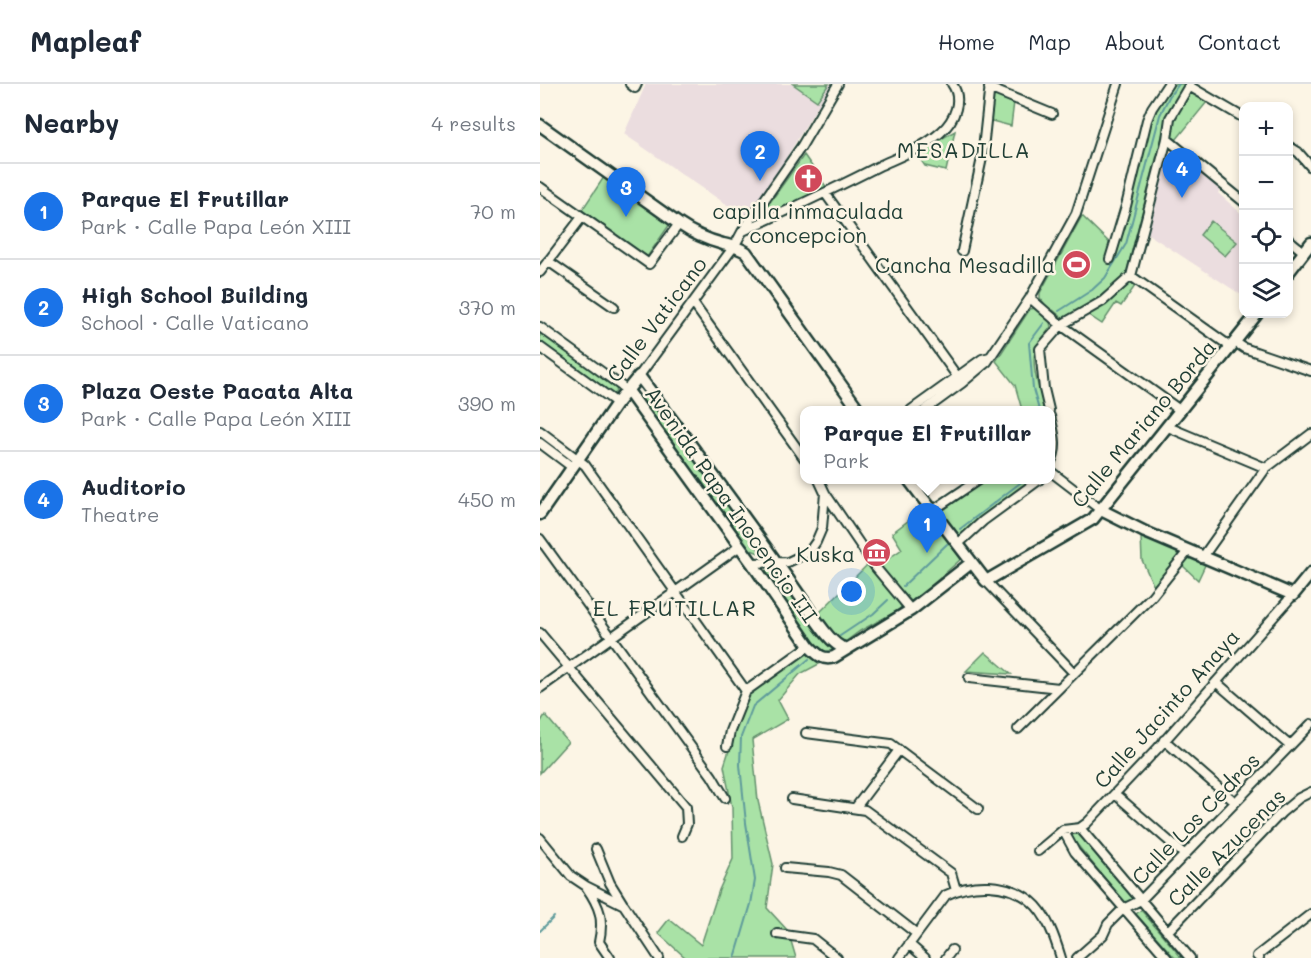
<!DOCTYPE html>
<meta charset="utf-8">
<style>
:root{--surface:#fff;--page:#f6f6f7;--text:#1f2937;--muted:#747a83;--line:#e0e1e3;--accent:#1a73e8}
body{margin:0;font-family:Mali,sans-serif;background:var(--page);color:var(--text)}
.controls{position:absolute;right:18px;top:18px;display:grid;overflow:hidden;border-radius:12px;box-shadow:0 3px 9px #0003}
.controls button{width:54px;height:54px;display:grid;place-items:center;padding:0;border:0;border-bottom:2px solid var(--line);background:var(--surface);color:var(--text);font:30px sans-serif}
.you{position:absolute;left:312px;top:508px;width:21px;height:21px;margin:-15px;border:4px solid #fff;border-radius:50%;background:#1a73e8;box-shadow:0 0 0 9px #1a73e833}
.badge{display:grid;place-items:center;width:39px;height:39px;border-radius:50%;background:var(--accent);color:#fff;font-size:20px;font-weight:700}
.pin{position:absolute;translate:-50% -50px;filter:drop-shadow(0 2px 3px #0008)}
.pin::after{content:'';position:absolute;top:32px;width:21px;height:18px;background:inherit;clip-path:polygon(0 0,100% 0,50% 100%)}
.popup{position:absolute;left:260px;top:322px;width:255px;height:78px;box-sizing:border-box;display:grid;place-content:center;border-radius:12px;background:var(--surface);filter:drop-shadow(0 2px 4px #0005);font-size:20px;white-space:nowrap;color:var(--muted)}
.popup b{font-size:22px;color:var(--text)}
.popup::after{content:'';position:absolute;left:50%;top:100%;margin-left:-12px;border:12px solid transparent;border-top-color:var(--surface)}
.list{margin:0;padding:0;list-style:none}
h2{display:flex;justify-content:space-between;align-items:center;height:78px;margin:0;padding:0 24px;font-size:26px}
h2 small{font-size:20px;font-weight:400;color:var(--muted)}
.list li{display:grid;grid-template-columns:39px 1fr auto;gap:18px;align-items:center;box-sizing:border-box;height:96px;padding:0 24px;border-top:2px solid var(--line)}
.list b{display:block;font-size:22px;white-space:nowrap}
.list p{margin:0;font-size:20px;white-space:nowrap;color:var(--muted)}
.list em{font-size:20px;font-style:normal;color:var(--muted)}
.icon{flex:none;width:33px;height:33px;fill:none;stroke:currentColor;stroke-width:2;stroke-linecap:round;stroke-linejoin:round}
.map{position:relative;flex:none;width:771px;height:874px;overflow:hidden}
header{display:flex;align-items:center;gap:36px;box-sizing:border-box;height:84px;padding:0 30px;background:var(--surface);border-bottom:2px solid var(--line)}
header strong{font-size:28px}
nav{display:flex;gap:33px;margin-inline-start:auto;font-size:21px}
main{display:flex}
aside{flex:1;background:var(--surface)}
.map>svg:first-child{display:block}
.built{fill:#ebdddf}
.green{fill:#a9e2a6;stroke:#64906d;stroke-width:1.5}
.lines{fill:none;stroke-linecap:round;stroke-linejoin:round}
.stream{stroke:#5e9b9b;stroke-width:2}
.street-casing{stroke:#1f3d34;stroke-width:12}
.secondary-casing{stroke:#1f3d34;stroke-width:15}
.street{stroke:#fcf5e5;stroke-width:8}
.secondary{stroke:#fcf5e5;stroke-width:10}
.labels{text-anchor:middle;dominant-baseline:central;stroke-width:5;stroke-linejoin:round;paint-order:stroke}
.poi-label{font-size:21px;fill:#1f3d34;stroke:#fcf5e5;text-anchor:end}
.street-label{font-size:21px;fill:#1f3d34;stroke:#fcf5e5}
.neighbourhood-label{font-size:22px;letter-spacing:1.5px;fill:#1f3d34;stroke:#fcf5e5}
</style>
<header>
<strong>Mapleaf</strong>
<nav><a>Home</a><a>Map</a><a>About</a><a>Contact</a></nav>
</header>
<main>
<aside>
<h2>Nearby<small>4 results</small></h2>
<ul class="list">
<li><span class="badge">1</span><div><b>Parque El Frutillar</b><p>Park · Calle Papa León XIII</p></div><em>70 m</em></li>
<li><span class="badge">2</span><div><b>High School Building</b><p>School · Calle Vaticano</p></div><em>370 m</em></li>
<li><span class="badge">3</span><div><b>Plaza Oeste Pacata Alta</b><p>Park · Calle Papa León XIII</p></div><em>390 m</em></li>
<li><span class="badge">4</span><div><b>Auditorio</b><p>Theatre</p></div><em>450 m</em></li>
</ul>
</aside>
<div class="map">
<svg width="771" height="874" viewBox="0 0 771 874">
<rect width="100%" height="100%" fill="#fcf5e5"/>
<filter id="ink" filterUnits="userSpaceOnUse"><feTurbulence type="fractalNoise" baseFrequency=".0167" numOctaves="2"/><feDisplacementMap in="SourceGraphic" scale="12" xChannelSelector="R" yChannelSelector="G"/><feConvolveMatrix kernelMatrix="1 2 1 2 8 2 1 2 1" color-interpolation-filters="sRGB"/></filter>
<g filter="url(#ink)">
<path class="built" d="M 106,0 L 291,0 L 229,102 L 206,134 L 84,50 Z
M 633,67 L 680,106 L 678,109 L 703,131 L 703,212 L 608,150 L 630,68 Z"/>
<path class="green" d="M 253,0 L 289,0 L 277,17 Z
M 634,0 L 646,0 L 627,33 L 586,190 C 569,208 545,223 524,235 L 513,226 L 510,227 L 500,214 L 500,209 L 542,132 L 577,166 L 613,31 L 621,16 Z
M 652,8 L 667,18 L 636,56 L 630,51 L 632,37 L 648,9 Z
M 453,9 L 474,18 L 471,42 L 448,36 L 450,12 Z
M 415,47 L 406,87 L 385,82 L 376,69 Z
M 264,71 L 287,104 L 218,136 L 218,135 Z
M 64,93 L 130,140 L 107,173 L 42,126 Z
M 671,137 L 697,158 L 685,172 L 660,151 Z
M 590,199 L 595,202 L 581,222 L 576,219 L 562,240 L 547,230 L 561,222 Z
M 496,224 L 510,238 L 511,243 C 505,251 497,258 495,268 C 491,286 501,309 505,326 L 482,326 L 475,301 L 456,277 L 490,225 Z
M 0,248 L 75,303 L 77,306 L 74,310 L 71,308 L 0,257 Z
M 105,312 L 121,328 L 226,469 L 224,471 L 206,464 L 100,315 Z
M 446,396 L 494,396 L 418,456 L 398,430 Z
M 383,422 L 421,475 L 374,517 L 371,517 L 338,482 L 362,465 L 352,449 L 377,430 Z
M 601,453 L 633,466 L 637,468 L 638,473 L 615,505 L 602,476 Z
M 650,473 L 666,479 L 658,496 L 642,481 Z
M 328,480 L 359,518 L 361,523 L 359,526 L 320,547 L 301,561 L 277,531 Z
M 233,483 L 295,567 L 286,571 L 277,565 L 226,490 L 227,486 Z
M 266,568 L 270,569 L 279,580 L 260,590 L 238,616 L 248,635 L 212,656 L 218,717 L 233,780 L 227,824 L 248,847 L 256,874 L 146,874 L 118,849 L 129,835 L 161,861 L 179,806 L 193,775 L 192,723 L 184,682 L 202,626 L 210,608 Z
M 445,568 L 471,590 L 426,587 Z
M 5,631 L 28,658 L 0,689 L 0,639 Z
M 536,747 L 540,747 L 560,776 L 595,815 L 587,819 L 584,818 L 531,753 Z
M 601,826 L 642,874 L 635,874 L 596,830 Z"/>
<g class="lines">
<path class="stream" d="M 519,227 L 552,206 L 565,194 L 586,160 L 620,31 L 630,11 L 639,0
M 499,326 L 493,305 L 489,259 L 504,239
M 420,445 L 484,396
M 363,502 L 407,460
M 300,552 L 333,530 L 348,516
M 0,847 L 14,833
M 195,874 L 211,820 L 215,796 L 206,739 L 200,681 L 201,653 L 213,622 L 269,575"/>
<defs>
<path id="street" d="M 90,0 L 95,4 L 97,0
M 649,2 L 704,34
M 449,4 L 512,30
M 627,55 L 704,118
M 748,62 L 758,68 L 771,83
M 0,103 L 109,180 L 139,140
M 285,109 L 422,299
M 205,146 C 251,125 296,104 341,81 C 361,72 385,63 401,48 C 415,36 423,15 412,0
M 748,155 L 764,168
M 422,167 L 442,74 L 450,0
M 570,175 L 586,122 L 607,36 L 612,24 L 628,0
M 8,177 L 74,223
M 0,188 L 42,133
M 591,192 L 691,263
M 490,214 L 521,241 L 641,327
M 153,219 L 264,374
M 0,243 L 88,307
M 695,258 L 704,264 L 771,287
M 0,263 L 77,319
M 99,292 L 195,161 L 202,148 L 261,63 L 298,0
M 371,326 L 442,275 L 450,273
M 385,326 L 422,299 L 447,278 L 490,214 L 536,130 L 578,0
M 509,326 L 504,305 L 500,265 L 521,241 L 563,217 L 591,192 L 627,55 L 630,34 L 650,0
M 510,332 C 514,349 519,364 510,379
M 628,343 L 726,384
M 0,347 L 45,381 L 206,607
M 0,359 L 32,383
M 510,387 L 561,426
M 279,396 L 285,409 L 336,484 L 371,526
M 392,427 L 438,396
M 0,455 L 172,692 L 185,714
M 418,460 L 443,437 L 499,396
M 662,474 L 726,384 L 771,350
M 212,479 L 248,478 L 269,468 L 276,458 L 282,444 L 285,409
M 446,497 L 534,589
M 0,549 L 146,723 L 147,740 L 142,752
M 429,594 L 519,604
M 676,598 L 750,662
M 0,604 L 200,462
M 478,645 L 612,512 L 648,467
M 266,649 L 351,660 L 438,725
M 624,656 L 695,718
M 187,662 L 190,647 L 206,607 L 269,562
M 575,710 L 645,771
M 252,715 L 325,726 L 411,789 L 416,806
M 316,723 L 359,666
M 540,744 L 650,874
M 523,746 L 535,768 L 627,874
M 0,754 L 31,792 L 46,802 L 84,821 L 119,874
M 56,765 L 70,799 L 83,820
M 498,767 L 523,746 L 540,744 L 547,739 L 618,664 L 753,511
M 245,784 L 289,788 L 301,791 L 377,850
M 47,804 C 60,823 64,835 59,858 L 70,874
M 628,847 L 741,729 L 759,714 L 771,708
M 237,850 L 273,855 L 297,874
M 369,860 L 385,874
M 359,874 L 406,811 C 432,798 467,798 491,817 C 507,830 515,854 521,874
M 406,874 L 412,866
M 537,874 L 563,851 L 568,840 L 583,825 L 601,816 L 771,640
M 719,874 L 717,872 L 771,830"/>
<path id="secondary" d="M 0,41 L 139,140 C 152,149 168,156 183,160 C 192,162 198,163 206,168 L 319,326
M 748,189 L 771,159
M 88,307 L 212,479 L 269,562 C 277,570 283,577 294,573 L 371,526 L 431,479
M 369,396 L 446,497 L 553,435 L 717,230
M 561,426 L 605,448 L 753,511 L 771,489
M 0,430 L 77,319 L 99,292 C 155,366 211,441 264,518 C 272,530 292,563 305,564"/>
</defs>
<use href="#street" class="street-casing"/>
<use href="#secondary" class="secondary-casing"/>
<use href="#street" class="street"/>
<use href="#secondary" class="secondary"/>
</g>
</g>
<defs>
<symbol id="church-disc" viewBox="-11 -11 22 22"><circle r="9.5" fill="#d1495b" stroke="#fcf5e5"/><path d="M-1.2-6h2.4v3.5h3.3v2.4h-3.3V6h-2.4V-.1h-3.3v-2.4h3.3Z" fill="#fff"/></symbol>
<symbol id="stadium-disc" viewBox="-11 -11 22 22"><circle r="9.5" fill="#d1495b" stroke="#fcf5e5"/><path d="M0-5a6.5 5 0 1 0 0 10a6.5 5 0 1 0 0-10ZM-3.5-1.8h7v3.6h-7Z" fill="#fff"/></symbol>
<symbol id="museum-disc" viewBox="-11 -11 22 22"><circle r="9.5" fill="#d1495b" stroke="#fcf5e5"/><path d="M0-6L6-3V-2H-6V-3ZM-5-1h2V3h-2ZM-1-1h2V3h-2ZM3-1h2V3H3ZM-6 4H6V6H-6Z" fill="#fff"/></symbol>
</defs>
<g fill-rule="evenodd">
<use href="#church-disc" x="252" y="78" width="33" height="33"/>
<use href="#stadium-disc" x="520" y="164" width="33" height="33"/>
<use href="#museum-disc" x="320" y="452" width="33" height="33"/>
</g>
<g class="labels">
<g class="poi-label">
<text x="268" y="126" text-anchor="middle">capilla inmaculada<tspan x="268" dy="24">concepcion</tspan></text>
<text x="515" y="180">Cancha Mesadilla</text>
<text x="315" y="469">Kuska</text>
</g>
<g class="street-label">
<text transform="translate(116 235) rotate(-53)">Calle Vaticano</text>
<text transform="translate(603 339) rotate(-50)">Calle Mariano Borda</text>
<text transform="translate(192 420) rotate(55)">Avenida Papa Inocencio III</text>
<text transform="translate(626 624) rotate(-48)">Calle Jacinto Anaya</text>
<text transform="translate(655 734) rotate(-46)">Calle Los Cedros</text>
<text transform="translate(686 763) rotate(-45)">Calle Azucenas</text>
</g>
<g class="neighbourhood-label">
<text x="424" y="65">MESADILLA</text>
<text x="135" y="523">EL FRUTILLAR</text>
</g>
</g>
</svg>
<div class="controls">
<button>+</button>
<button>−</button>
<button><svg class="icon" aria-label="locate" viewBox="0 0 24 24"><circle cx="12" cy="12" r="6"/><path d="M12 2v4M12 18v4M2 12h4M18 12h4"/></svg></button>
<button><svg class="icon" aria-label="layers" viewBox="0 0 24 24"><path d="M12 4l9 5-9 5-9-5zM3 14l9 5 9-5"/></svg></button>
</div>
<div class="you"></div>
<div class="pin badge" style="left:387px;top:469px">1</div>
<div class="popup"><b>Parque El Frutillar</b>Park</div>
<div class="pin badge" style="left:220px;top:97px">2</div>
<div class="pin badge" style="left:86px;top:133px">3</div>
<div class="pin badge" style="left:642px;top:114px">4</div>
</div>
</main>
